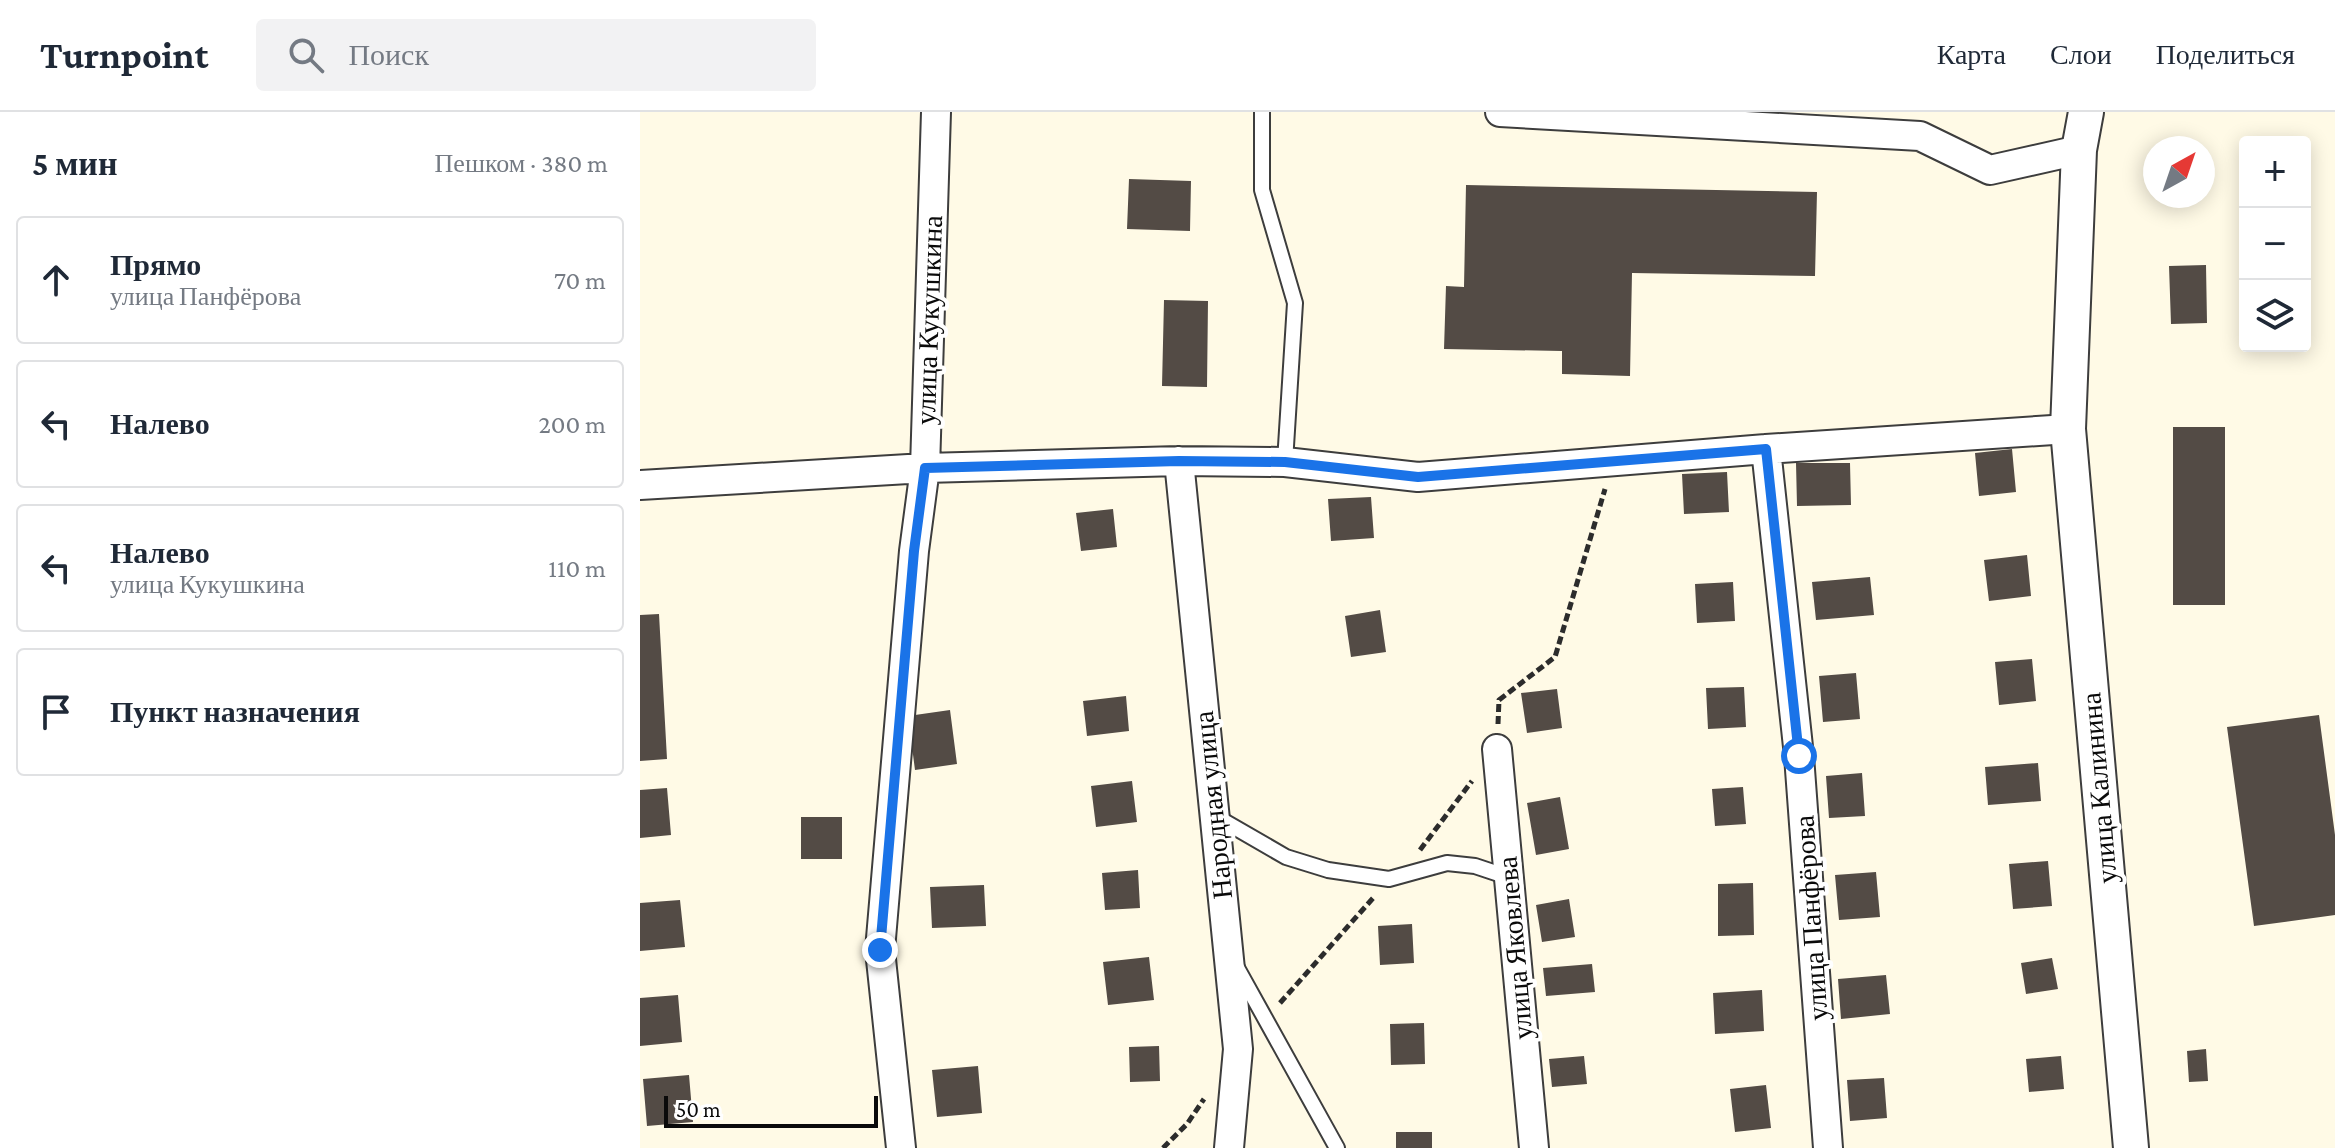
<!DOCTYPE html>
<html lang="ru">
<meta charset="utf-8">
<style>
:root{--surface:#fff;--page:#f2f2f3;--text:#1f2937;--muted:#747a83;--line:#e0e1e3}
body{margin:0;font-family:"Crimson Pro",serif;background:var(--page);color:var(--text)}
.controls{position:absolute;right:24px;top:24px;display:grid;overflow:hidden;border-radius:8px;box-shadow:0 4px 20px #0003}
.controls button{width:72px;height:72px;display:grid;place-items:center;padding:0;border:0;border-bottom:2px solid var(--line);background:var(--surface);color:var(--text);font:40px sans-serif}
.compass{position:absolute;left:1503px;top:24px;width:72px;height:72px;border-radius:50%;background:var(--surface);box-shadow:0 4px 20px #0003;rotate:40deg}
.scale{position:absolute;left:24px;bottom:20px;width:214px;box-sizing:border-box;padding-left:8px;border:4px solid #0a0a0a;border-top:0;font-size:22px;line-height:28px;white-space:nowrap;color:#0a0a0a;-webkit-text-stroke:6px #fff;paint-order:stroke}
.stop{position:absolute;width:24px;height:24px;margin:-18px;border:6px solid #1a73e8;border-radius:50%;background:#fff}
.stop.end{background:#1a73e8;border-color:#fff;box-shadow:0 2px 8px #0008}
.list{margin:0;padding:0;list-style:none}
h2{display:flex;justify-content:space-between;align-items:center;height:104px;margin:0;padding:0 32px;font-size:34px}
h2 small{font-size:26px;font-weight:400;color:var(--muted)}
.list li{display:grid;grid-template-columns:52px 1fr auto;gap:24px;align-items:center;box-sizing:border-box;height:128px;margin:0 16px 16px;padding:0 16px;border:2px solid var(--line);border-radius:8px}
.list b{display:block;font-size:30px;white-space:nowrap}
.list p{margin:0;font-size:26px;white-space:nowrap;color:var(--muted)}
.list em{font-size:26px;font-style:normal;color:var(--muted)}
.icon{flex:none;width:44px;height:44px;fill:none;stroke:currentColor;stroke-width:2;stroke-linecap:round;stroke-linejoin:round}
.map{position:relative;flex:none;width:1695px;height:1036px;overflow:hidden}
header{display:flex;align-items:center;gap:48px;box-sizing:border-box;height:112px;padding:0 40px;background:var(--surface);border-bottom:2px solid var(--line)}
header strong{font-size:38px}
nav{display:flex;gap:44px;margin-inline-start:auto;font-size:28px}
.search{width:560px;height:72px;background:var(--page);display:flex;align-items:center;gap:20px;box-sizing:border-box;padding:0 28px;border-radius:8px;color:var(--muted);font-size:30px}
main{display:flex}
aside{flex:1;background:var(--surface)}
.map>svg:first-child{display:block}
.building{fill:#534b45}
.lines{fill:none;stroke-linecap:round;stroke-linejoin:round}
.service-casing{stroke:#3d3d3d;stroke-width:18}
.minor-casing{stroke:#3d3d3d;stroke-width:32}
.tertiary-casing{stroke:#3d3d3d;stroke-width:38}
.path{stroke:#2c2c2c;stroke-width:5;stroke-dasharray:8 4;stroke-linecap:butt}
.service{stroke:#fff;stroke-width:14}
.minor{stroke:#fff;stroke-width:28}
.tertiary{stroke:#fff;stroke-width:34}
.route{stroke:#1a73e8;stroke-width:10}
.labels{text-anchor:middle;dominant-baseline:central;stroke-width:8;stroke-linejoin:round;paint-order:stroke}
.street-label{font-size:28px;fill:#0a0a0a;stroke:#fff}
</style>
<header>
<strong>Turnpoint</strong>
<div class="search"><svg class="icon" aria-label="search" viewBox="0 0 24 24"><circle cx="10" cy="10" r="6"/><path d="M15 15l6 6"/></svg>Поиск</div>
<nav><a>Карта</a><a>Слои</a><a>Поделиться</a></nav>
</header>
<main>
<aside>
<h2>5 мин<small>Пешком · 380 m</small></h2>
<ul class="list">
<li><svg class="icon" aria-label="ahead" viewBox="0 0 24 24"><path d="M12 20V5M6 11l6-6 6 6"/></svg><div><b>Прямо</b><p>улица Панфёрова</p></div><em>70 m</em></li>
<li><svg class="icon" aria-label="left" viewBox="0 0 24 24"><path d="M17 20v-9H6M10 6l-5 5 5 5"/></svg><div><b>Налево</b></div><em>200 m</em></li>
<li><svg class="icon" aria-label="left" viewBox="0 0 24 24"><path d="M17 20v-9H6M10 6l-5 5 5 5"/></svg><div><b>Налево</b><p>улица Кукушкина</p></div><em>110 m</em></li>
<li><svg class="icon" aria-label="arrive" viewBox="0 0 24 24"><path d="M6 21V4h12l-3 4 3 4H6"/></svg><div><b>Пункт назначения</b></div></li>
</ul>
</aside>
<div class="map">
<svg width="1695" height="1036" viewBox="0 0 1695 1036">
<rect width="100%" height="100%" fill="#fffae6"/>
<path class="building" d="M 489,67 L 551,69 L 550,119 L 487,117 Z
M 826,73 L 1177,80 L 1175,164 L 992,161 L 990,264 L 922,262 L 922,239 L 804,237 L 806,174 L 824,175 Z
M 1566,153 L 1567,211 L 1531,212 L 1529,154 Z
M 524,188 L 568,189 L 567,275 L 522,274 Z
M 1533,315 L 1585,315 L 1585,493 L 1533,493 Z
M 1372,337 L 1376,380 L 1339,384 L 1335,341 Z
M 1156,351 L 1210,351 L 1211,393 L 1157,394 Z
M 1087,360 L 1089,400 L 1044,402 L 1042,362 Z
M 731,385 L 734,426 L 691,429 L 688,387 Z
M 473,397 L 477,435 L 441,439 L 436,401 Z
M 1387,443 L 1391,484 L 1349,489 L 1344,448 Z
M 1230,465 L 1234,503 L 1176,508 L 1172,470 Z
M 1093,470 L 1095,509 L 1057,511 L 1055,472 Z
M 740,498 L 746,540 L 711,545 L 705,504 Z
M 19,502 L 27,647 L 0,649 L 0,503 Z
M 1392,547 L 1396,589 L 1359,593 L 1355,550 Z
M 1216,561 L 1220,607 L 1183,610 L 1179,564 Z
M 1104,575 L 1106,615 L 1068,617 L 1066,576 Z
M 917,577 L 922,616 L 887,621 L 881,581 Z
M 486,584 L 489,619 L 447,624 L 443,589 Z
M 310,598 L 317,652 L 275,658 L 268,604 Z
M 1679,603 L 1695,723 L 1695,803 L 1614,814 L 1587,615 Z
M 1398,651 L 1401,689 L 1348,693 L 1345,655 Z
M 1222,661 L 1225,704 L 1189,706 L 1186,664 Z
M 492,669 L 497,710 L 456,715 L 451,674 Z
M 1103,675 L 1106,712 L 1075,714 L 1072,677 Z
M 27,676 L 31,723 L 0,726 L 0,678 Z
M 920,685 L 929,737 L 896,743 L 887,691 Z
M 161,705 L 202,705 L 202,747 L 161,747 Z
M 1408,749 L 1412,794 L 1373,797 L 1369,752 Z
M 498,758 L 500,796 L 465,798 L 462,761 Z
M 1236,760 L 1240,805 L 1199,808 L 1195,763 Z
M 1113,771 L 1114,823 L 1078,824 L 1078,772 Z
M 344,773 L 346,814 L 292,816 L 290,775 Z
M 929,787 L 935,825 L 902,830 L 896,793 Z
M 40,788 L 45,835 L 0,839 L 0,791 Z
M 772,812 L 774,851 L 740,853 L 738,814 Z
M 509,845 L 514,888 L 468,893 L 463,850 Z
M 1412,846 L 1418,877 L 1386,882 L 1381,851 Z
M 952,852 L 955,880 L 906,884 L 903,856 Z
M 1246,863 L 1250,902 L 1201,907 L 1198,867 Z
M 1122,878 L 1124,919 L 1075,922 L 1073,881 Z
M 38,883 L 42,930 L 0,934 L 0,886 Z
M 784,911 L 785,952 L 751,953 L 750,912 Z
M 519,934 L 520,969 L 490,970 L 489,935 Z
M 1566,937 L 1568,969 L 1549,970 L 1547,939 Z
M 944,944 L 947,972 L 912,975 L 909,947 Z
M 1421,944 L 1424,977 L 1389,980 L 1386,947 Z
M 338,954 L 342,1001 L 297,1005 L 292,958 Z
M 49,963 L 53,1010 L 7,1014 L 3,967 Z
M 1244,966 L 1247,1006 L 1210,1009 L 1207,968 Z
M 1126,973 L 1131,1016 L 1095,1020 L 1090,977 Z
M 756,1020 L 792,1020 L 792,1036 L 756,1036 Z"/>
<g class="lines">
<defs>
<path id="service" d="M 622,0 L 622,78 L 655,191 L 645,350
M 575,704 L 646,745 L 688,758 L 749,767 L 807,751 L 835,754 L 868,765
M 596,854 L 697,1036"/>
<path id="minor" d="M 860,0 L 1280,24 L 1350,58 L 1439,38
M 1126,337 L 1159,644 L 1188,1036
M 539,349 L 598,937 L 589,1036
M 0,373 L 285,356 L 539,349 L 645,350 L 778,365 L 1126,337 L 1428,317
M 857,637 L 894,1036
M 261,1036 L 240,838 L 274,439 L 285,356 L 296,0"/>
<path id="tertiary" d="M 1446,0 L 1439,38 L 1428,317 L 1491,1036"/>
</defs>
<use href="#service" class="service-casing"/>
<use href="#minor" class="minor-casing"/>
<use href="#tertiary" class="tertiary-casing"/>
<path class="path" d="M 858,612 L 859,588 L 915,545 L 965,377
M 780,738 L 832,669
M 640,891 L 734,785
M 523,1036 L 547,1012 L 564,987"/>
<use href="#service" class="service"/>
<use href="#minor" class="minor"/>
<use href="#tertiary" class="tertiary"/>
</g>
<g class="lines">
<path class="route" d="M 240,838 L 274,439 L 285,356 L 539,349 L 645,350 L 778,365 L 1126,337 L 1159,644"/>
</g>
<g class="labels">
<g class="street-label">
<text transform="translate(289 208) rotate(-88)">улица Кукушкина</text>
<text transform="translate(1459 676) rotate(-95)">улица Калинина</text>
<text transform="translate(573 693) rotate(-96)">Народная улица</text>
<text transform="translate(1171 806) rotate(-94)">улица Панфёрова</text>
<text transform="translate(875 836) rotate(-95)">улица Яковлева</text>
</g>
</g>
</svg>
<div class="controls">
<button>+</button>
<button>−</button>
<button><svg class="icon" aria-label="layers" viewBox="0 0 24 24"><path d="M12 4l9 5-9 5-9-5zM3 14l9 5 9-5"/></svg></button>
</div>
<svg class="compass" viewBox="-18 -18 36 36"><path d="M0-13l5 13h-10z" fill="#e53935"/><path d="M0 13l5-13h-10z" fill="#747a83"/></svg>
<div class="scale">50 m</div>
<div class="stop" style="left:1159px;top:644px"></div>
<div class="stop end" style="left:240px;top:838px"></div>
</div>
</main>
